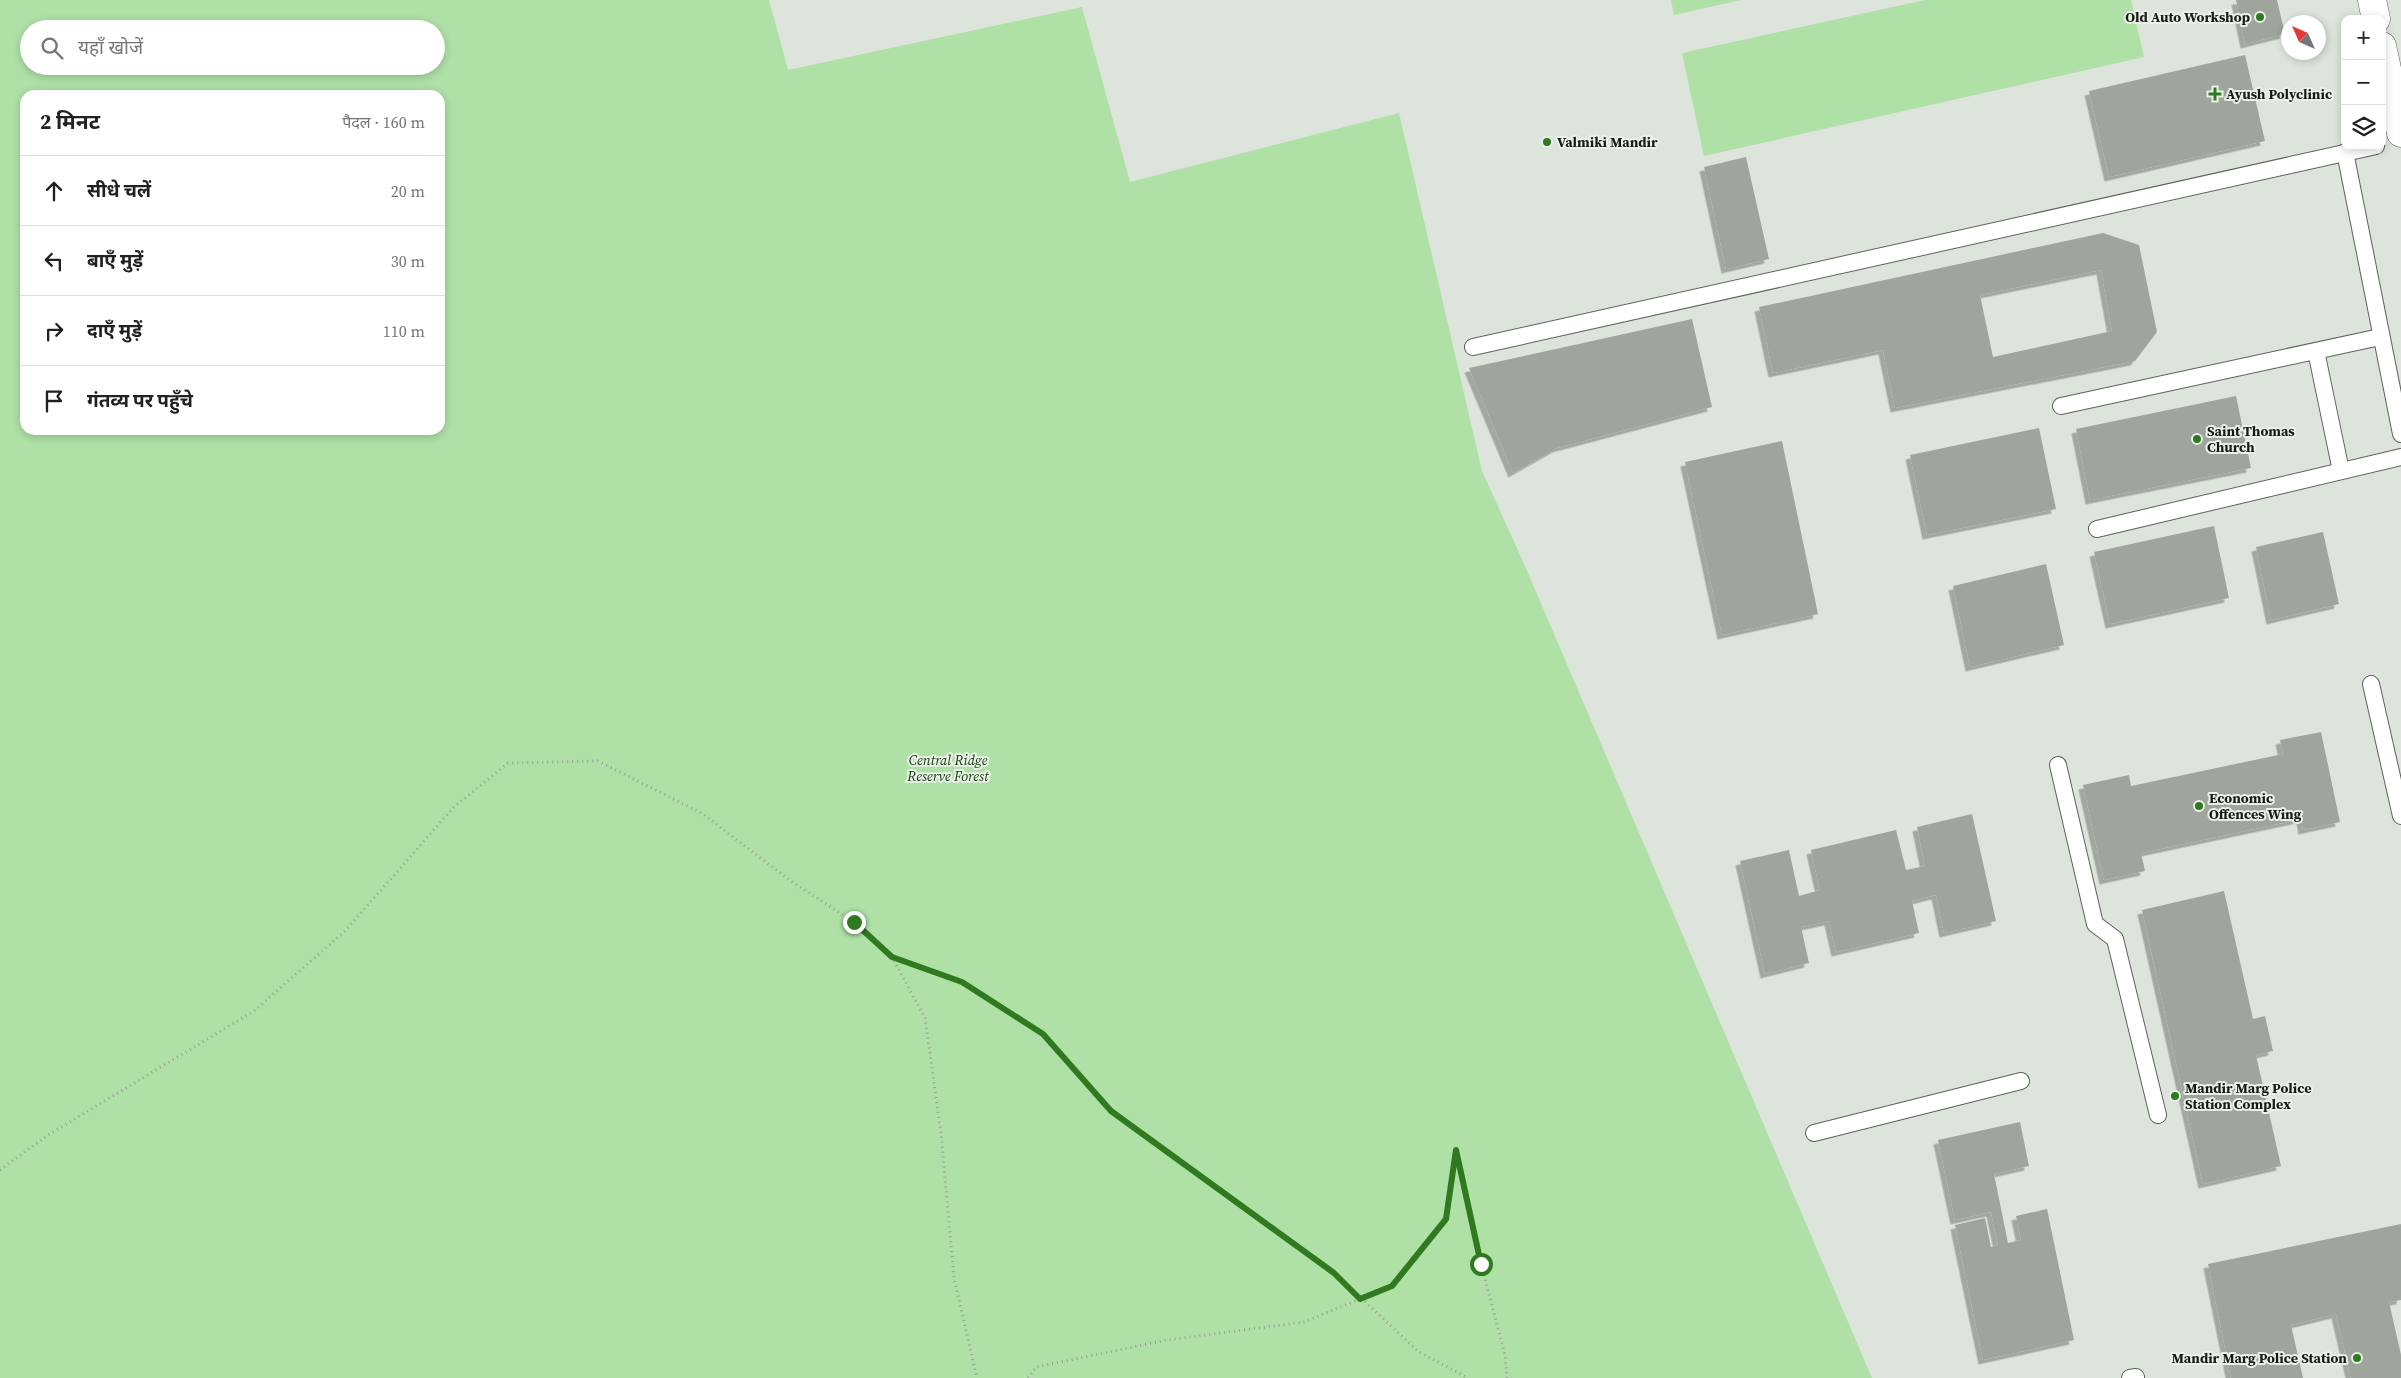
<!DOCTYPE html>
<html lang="hi">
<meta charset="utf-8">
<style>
:root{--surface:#fff;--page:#f6f6f6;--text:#202124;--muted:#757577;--line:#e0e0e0}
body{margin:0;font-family:"Source Serif 4","Noto Sans Devanagari",serif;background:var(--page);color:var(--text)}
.controls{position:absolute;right:15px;top:15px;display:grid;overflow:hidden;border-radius:10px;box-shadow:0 2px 8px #0003}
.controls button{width:45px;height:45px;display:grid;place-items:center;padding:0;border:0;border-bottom:1px solid var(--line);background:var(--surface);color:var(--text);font:25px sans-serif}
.compass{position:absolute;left:2281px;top:15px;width:45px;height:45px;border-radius:50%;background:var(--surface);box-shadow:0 2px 8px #0003;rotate:315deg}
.stop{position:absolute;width:15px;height:15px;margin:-11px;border:4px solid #2f791f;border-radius:50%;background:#fff}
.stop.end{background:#2f791f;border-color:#fff;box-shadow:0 1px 5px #0008}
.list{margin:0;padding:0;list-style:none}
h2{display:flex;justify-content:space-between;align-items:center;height:65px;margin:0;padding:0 20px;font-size:21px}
h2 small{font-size:16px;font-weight:400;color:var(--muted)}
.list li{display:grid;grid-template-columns:32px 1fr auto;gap:15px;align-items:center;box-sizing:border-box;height:70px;padding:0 20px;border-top:1px solid var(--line)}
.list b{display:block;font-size:19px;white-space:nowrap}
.list em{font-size:16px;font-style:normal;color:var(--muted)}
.icon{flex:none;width:28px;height:28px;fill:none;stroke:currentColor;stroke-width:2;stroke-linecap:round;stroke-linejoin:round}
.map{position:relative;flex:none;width:2401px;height:1378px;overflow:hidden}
.search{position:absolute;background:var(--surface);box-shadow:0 2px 8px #0003;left:20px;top:20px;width:425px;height:55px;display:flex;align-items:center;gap:12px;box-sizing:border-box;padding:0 18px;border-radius:28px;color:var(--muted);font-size:19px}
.panel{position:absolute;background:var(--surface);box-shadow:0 2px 8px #0003;left:20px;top:90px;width:425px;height:345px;border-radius:15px}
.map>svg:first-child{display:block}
.green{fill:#afe0a6;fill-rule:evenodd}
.building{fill:#9fa59d;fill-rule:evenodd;filter:url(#shadow)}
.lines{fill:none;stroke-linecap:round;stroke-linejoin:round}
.lane-casing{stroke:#5d635c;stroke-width:18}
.secondary-casing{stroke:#5d635c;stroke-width:29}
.path{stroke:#999e98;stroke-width:3;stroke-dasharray:1 4;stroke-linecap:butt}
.lane{stroke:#fff;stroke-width:16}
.secondary{stroke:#fff;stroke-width:28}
.route{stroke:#2f791f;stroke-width:6}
.poi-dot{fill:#2f791f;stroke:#eaf1e9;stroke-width:2}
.labels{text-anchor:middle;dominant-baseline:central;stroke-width:4;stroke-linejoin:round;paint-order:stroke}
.poi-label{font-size:14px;font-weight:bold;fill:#171916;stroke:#eaf1e9;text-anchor:start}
.park-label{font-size:14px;font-style:italic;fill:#103d06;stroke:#eaf1e9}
</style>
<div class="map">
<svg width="2401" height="1378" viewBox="0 0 2401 1378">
<defs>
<filter id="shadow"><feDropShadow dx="-4.5" dy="4.5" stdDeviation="0" flood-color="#0004"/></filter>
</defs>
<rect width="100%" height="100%" fill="#dde4dc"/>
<path class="green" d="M 0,0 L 769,0 L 788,70 L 1082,7 L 1130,182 L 1399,113 L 1482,471 L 1525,566 L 1872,1378 L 0,1378 ZM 29,29 L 436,29 L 436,66 L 29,66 ZM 25,95 L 440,95 L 440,430 L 25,430 Z
M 1671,0 L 1741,0 L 1674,15 Z
M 1925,0 L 2131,0 L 2144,57 L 1704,156 L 1682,53 Z"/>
<path class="building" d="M 2236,0 L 2277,0 L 2285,34 L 2245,44 Z
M 2245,55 L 2265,141 L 2109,177 L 2089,91 Z
M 1746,157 L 1769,259 L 1726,269 L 1704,167 Z
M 2103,233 L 2139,245 L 2157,332 L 2135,361 L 1895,408 L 1883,350 L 1773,373 L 1759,307 ZM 2101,270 L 2112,331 L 1993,357 L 1980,295 Z
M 1692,319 L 1712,407 L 1557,448 L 1513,473 L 1469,368 Z
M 2236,396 L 2251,468 L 2090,500 L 2076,429 Z
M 2039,428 L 2056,509 L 1927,535 L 1910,455 Z
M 1782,441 L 1818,614 L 1722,635 L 1685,462 Z
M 2214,526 L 2229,598 L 2110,624 L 2094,552 Z
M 2323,532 L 2339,604 L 2271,620 L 2256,547 Z
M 2046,564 L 2064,645 L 1970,667 L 1953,586 Z
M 2321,732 L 2340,822 L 2303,830 L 2301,819 L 2141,853 L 2145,871 L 2104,880 L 2083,785 L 2129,775 L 2131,786 L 2283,754 L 2280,740 Z
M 1972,814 L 1996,921 L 1944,933 L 1936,895 L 1912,901 L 1919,933 L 1836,952 L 1829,921 L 1801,927 L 1809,963 L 1765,974 L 1740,861 L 1789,850 L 1799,896 L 1820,890 L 1811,850 L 1896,830 L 1906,870 L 1925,866 L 1917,827 Z
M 2224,891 L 2253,1019 L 2265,1016 L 2273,1051 L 2256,1055 L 2281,1166 L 2203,1184 L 2142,910 Z
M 2020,1122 L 2029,1166 L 1994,1174 L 2008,1243 L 2021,1240 L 2016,1216 L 2047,1209 L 2074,1340 L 1983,1360 L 1955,1225 L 1985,1218 L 1991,1247 L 1998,1245 L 1991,1212 L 1955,1220 L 1938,1140 Z
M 2401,1224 L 2401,1300 L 2389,1302 L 2401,1355 L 2401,1378 L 2351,1378 L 2336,1314 L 2291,1325 L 2303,1378 L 2231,1378 L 2208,1264 Z"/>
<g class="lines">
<defs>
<path id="lane" d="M 2345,152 L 2401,434
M 1473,347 L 2376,146
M 2316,351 L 2341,471
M 2061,406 L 2380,337
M 2097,529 L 2401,457
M 2371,684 L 2401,816
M 2058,765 L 2095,924 L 2115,939 L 2158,1115
M 1814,1133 L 2021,1081
M 2130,1378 L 2136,1377"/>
<path id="secondary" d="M 2372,0 L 2376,19
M 2382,46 L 2401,133"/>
</defs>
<use href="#lane" class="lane-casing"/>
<use href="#secondary" class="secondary-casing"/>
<path class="path" d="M 893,957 L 962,982 L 1043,1034 L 1111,1111 L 1334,1273 L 1419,1352 L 1468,1378
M 1457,1153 L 1481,1264 L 1505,1355 L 1507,1378
M 0,1170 L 48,1135 L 254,1011 L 345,931 L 454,807 L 508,763 L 598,761 L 703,814 L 791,881 L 854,922 L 892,957 L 925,1018 L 941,1133 L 954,1278 L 977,1378
M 1028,1378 L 1036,1367 L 1167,1340 L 1304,1322 L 1392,1286 L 1446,1219 L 1456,1150"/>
<use href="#lane" class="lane"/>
<use href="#secondary" class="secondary"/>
</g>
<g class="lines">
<path class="route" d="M 854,922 L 892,957 L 962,982 L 1043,1034 L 1111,1111 L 1334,1273 L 1360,1299 L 1392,1286 L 1446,1219 L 1456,1150 L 1481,1264"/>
</g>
<g class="poi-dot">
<circle cx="2260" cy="17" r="5"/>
<path d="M2212.5 86.5h5v5h5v5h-5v5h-5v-5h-5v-5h5z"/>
<circle cx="1547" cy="142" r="5"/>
<circle cx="2197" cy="439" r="5"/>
<circle cx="2199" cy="806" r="5"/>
<circle cx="2175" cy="1096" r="5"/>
<circle cx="2357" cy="1358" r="5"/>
</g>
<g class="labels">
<g class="poi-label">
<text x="2250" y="17" text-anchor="end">Old Auto Workshop</text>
<text x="2226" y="94">Ayush Polyclinic</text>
<text x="1557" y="142">Valmiki Mandir</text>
<text x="2207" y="431">Saint Thomas<tspan x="2207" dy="16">Church</tspan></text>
<text x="2209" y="798">Economic<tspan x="2209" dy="16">Offences Wing</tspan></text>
<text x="2185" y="1088">Mandir Marg Police<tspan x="2185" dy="16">Station Complex</tspan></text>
<text x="2347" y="1358" text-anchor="end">Mandir Marg Police Station</text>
</g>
<g class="park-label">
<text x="948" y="760">Central Ridge<tspan x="948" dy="16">Reserve Forest</tspan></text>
</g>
</g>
</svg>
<div class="controls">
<button>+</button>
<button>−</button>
<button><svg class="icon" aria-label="layers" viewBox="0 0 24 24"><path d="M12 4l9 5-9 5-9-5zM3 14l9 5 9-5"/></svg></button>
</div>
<svg class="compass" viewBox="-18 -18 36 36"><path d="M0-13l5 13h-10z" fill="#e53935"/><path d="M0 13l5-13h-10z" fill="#757577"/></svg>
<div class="stop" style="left:1481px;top:1264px"></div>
<div class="stop end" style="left:854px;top:922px"></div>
<div class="search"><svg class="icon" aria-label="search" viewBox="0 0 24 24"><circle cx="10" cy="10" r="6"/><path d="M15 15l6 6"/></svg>यहाँ खोजें</div>
<section class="panel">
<h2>2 मिनट<small>पैदल · 160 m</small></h2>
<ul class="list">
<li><svg class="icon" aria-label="ahead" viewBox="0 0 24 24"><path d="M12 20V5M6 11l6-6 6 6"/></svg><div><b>सीधे चलें</b></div><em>20 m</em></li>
<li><svg class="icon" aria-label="left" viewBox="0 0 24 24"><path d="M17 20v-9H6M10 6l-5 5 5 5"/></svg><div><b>बाएँ मुड़ें</b></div><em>30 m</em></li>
<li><svg class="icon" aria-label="right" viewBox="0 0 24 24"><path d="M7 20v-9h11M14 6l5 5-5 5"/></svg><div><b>दाएँ मुड़ें</b></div><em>110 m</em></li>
<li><svg class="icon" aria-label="arrive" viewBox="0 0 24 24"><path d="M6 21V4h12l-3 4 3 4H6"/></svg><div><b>गंतव्य पर पहुँचे</b></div></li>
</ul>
</section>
</div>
